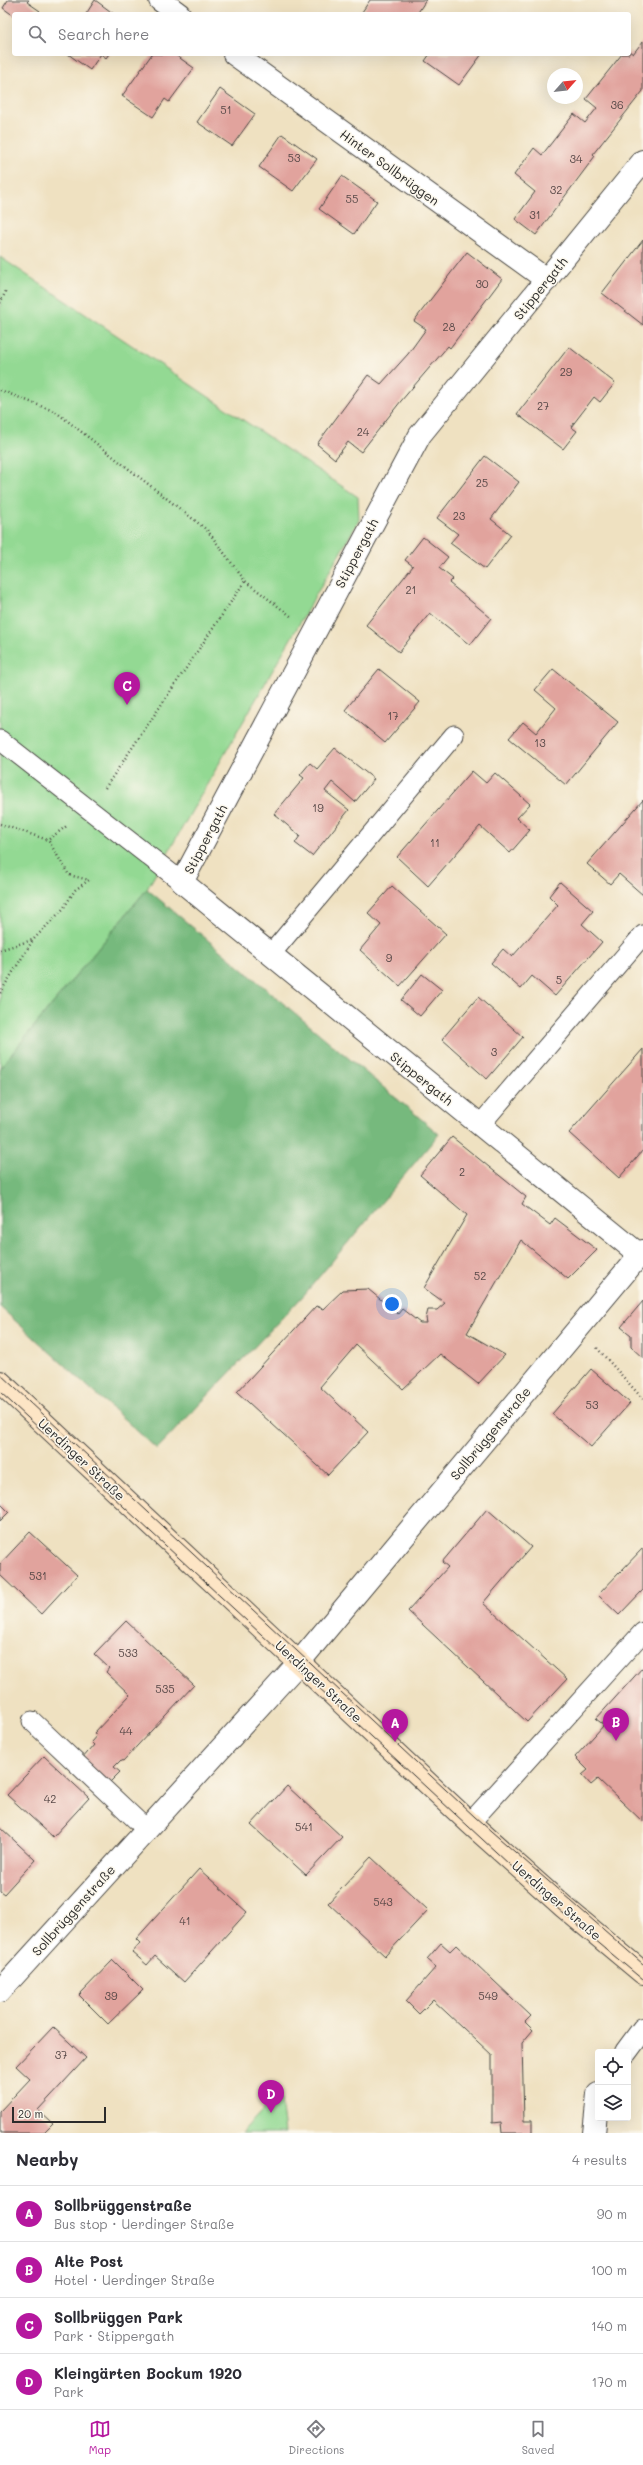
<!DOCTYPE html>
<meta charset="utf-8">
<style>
:root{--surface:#fff;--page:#f7f7f7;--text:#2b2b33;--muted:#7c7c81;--line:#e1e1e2;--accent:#b5179e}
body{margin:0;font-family:Mali,sans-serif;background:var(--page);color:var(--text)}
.controls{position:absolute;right:12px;bottom:12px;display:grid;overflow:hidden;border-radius:4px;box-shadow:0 4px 16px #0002}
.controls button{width:36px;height:36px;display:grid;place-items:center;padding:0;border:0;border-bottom:1px solid var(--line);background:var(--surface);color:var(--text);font:20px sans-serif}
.compass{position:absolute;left:547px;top:68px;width:36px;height:36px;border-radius:50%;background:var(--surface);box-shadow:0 4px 16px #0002;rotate:63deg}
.scale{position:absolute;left:12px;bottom:10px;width:94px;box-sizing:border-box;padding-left:4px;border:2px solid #2b2b2b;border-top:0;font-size:11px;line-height:14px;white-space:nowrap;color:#2b2b2b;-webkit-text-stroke:3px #fbf7ec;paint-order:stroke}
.you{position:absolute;left:392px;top:1304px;width:14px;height:14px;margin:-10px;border:3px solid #fff;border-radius:50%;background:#1a73e8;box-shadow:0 0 0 6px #1a73e833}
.badge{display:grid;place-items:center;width:26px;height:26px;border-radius:50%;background:var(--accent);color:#fff;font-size:13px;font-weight:700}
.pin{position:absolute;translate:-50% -33px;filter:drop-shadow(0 1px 2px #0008)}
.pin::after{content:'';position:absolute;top:21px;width:14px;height:12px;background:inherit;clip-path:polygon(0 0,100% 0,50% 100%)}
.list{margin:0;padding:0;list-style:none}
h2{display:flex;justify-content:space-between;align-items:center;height:52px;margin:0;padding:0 16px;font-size:17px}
h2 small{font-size:13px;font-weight:400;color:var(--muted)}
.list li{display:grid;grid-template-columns:26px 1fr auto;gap:12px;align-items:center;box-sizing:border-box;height:56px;padding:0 16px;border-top:1px solid var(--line)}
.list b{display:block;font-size:15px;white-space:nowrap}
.list p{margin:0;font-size:13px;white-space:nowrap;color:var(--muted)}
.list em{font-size:13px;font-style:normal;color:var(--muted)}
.icon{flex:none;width:22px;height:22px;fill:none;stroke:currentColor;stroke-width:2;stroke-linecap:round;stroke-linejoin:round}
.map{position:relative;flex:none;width:643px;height:2133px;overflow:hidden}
.search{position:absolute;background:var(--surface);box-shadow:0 4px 16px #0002;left:12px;right:12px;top:12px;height:44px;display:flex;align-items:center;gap:10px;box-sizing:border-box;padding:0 14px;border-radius:4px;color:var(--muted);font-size:15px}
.sheet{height:276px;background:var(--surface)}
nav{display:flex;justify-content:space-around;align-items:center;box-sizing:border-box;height:56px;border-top:1px solid var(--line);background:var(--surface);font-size:11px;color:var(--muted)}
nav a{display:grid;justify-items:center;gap:2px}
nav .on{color:var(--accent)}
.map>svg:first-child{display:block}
.green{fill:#93d993;stroke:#5f825f}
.forest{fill:#76b97d;stroke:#507254}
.building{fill:#e1a39d}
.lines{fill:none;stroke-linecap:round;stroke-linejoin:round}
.service-casing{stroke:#484642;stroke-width:21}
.minor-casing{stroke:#484642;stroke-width:24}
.secondary-casing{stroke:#484642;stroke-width:24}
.path{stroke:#484642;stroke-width:2.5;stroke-dasharray:1 3;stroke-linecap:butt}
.service{stroke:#fff;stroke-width:19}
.minor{stroke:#fff;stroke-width:22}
.secondary{stroke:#fde5c5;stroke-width:22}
.tram{stroke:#2b2b2b;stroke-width:1}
.labels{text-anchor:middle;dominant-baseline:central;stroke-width:3;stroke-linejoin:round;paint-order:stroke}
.number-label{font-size:11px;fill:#584948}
.street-label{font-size:13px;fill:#2b2b2b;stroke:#fbf7ec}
</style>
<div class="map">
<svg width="643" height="2133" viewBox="0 0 643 2133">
<rect width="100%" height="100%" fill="#fbf7ec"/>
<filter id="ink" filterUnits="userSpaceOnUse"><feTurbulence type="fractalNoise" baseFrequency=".025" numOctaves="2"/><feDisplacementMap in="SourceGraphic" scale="8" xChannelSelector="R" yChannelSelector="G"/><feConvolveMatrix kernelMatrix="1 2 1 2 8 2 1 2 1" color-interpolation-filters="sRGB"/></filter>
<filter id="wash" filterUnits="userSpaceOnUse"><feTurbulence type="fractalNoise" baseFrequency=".012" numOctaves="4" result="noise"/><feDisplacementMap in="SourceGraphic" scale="16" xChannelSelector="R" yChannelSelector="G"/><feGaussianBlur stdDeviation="0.9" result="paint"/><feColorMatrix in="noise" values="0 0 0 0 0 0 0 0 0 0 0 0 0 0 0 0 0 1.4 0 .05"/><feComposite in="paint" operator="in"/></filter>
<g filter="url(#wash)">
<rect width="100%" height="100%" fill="#efe1c1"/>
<path class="green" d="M 0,257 L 358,497 L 359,520 L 147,889 L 0,1068 Z
M 280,2092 L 285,2133 L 241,2133 Z"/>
<path class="forest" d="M 147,889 L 439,1134 L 303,1296 L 157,1449 L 0,1307 L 0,1068 Z"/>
<g id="blocks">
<path class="building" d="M 8,0 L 29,0 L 27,2 L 40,11 L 37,14 L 14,14 L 14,16 L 3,8 Z
M 95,0 L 114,14 L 86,14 Z
M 370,0 L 426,0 L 417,14 L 365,14 L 362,12 Z
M 643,41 L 643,91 L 593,154 L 595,156 L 536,235 L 515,219 L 535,192 L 514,175 L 534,148 L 542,155 L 574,114 L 585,123 L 597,108 L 586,99 L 622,54 L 629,54 L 629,51 L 633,54 Z
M 68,54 L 109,54 L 106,58 L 101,54 L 90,70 Z
M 152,54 L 174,54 L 194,68 L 169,102 L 165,99 L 153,117 L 122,96 Z
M 430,54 L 482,54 L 459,85 L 425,61 Z
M 220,89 L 255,114 L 232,146 L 197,122 Z
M 282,134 L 317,159 L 293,191 L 259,167 Z
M 342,176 L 377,201 L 354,234 L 319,209 Z
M 643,240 L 643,325 L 602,293 Z
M 467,252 L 502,279 L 450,348 L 448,346 L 401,401 L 361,452 L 348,442 L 335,459 L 317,444 L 368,375 L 381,384 L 408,354 L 426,329 L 414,321 Z
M 569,347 L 615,383 L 600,402 L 594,397 L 571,427 L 577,431 L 563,449 L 517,414 Z
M 485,456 L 519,482 L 491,519 L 511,535 L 485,569 L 450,543 L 458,534 L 437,518 Z
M 423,537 L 448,557 L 439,568 L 453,579 L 449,583 L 491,618 L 470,645 L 430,613 L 399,652 L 366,625 L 413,566 L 405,560 Z
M 379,669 L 420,702 L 385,743 L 345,710 Z
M 553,669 L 618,722 L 566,785 L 509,738 L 523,722 L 536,733 L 556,708 L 535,690 Z
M 335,748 L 374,779 L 355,802 L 332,782 L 325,791 L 349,810 L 312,856 L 295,843 L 300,836 L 274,814 L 304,778 L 300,775 L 310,763 L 317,769 Z
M 472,771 L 486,783 L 495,773 L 530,804 L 517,818 L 530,830 L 510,853 L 480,826 L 428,886 L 397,857 Z
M 643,800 L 643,895 L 619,874 L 610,884 L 587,864 Z
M 560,882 L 593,911 L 582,924 L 602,942 L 555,996 L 532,976 L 521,989 L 491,963 L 503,949 L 512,957 L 558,905 L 549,896 Z
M 392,886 L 446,934 L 400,986 L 360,950 L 381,925 L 368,913 Z
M 422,974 L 442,990 L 420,1016 L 401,1000 Z
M 478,997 L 523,1037 L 487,1079 L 442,1039 Z
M 643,1049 L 643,1150 L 619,1178 L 569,1133 Z
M 452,1137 L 526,1197 L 522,1204 L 550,1225 L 555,1218 L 597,1250 L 568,1279 L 521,1240 L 467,1333 L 505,1355 L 478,1384 L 440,1354 L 403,1389 L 356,1345 L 320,1387 L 368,1432 L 328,1475 L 237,1392 L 316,1306 L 323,1309 L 343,1290 L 368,1289 L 398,1314 L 402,1309 L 420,1323 L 427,1323 L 426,1318 L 428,1310 L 437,1310 L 445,1303 L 424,1288 L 467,1215 L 420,1175 Z
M 643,1301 L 643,1358 L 631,1347 L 631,1335 L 621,1327 Z
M 591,1369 L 630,1403 L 591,1447 L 552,1414 Z
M 0,1503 L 9,1512 L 0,1521 Z
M 487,1509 L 531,1547 L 483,1603 L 567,1679 L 527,1722 L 408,1611 L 448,1567 L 442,1562 Z
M 30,1532 L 77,1575 L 41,1614 L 0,1575 L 0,1564 Z
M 643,1548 L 643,1590 L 619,1615 L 598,1595 Z
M 126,1621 L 194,1685 L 123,1761 L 121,1760 L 114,1767 L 120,1772 L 108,1784 L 82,1759 L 94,1745 L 91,1742 L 97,1735 L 94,1733 L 130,1695 L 106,1672 L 109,1668 L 94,1654 Z
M 643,1667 L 643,1822 L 598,1779 L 591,1785 L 582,1775 L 588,1770 L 575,1757 L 604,1725 L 596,1719 Z
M 44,1756 L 89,1798 L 53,1837 L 7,1795 Z
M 287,1786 L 342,1837 L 306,1875 L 251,1825 Z
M 0,1827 L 35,1860 L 4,1894 L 0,1891 Z
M 371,1857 L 428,1910 L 385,1956 L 328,1903 Z
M 199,1869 L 247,1912 L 184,1982 L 155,1956 L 147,1965 L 132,1952 L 140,1943 L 136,1939 Z
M 441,1943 L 450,1951 L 456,1945 L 531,2016 L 525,2022 L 533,2030 L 522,2043 L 524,2121 L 532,2121 L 532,2133 L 502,2133 L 501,2122 L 492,2123 L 492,2055 L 433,2000 L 419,2014 L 406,2001 L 436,1967 L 427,1959 Z
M 113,1960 L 143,1990 L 108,2024 L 79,1995 Z
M 53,2027 L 86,2058 L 38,2110 L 53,2124 L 44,2133 L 0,2133 L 0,2111 L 30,2079 L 16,2066 Z"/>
</g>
</g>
<g filter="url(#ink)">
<use href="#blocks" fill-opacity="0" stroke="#484642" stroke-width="1"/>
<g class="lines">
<defs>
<path id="service" d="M 0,740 L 182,882
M 271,954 L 454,735
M 480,1125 L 643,935
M 32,1721 L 146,1829
M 470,1823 L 643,1632"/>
<path id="minor" d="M 160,0 L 179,14
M 234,54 L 547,280
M 640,1255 L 182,882 L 420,435 L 643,161
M 0,1991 L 295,1667 L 643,1251
M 626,2052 L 643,2029
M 594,2133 L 598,2094"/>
<path id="secondary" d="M 0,1382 L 470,1823 L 564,1907 L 643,1973"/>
</defs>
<use href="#service" class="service-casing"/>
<use href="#minor" class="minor-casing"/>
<use href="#secondary" class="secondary-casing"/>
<path class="path" d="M 0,303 L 6,291
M 0,390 L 56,412 L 207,530 L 245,581 L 292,617
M 105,788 L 245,581
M 0,824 L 48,840 L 68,825
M 0,950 L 32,940
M 0,993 L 33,940 L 63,909 L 75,890 L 89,880 L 69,875 L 48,840
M 597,1348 L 643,1399"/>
<use href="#service" class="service"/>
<use href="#minor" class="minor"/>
<use href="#secondary" class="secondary"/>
<path class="tram" d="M 0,1374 L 475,1817 L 643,1964
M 0,1392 L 551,1903 L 643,1980"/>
</g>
</g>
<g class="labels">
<g class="number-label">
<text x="617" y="104">36</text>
<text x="226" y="109">51</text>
<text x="294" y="157">53</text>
<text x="576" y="158">34</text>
<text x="556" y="189">32</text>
<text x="352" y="198">55</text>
<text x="535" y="214">31</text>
<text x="482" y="283">30</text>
<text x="449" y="326">28</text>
<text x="566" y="371">29</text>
<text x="543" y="405">27</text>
<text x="363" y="431">24</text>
<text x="482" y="482">25</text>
<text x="459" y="515">23</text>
<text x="411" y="589">21</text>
<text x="393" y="715">17</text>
<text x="540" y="742">13</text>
<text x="318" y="807">19</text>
<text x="435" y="842">11</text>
<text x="389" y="957">9</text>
<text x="559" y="979">5</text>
<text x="494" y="1051">3</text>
<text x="462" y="1171">2</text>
<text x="480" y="1275">52</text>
<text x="592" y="1404">53</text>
<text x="38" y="1575">531</text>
<text x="128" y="1652">533</text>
<text x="165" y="1688">535</text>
<text x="126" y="1730">44</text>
<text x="50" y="1798">42</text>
<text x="304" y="1826">541</text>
<text x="383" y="1901">543</text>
<text x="185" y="1920">41</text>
<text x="111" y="1995">39</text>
<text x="488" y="1995">549</text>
<text x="61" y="2054">37</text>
</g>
<g class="street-label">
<text transform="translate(390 167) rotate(36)">Hinter Sollbrüggen</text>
<text transform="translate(540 288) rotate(-51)">Stippergath</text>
<text transform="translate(356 553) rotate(-62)">Stippergath</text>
<text transform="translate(205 839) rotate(-62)">Stippergath</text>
<text transform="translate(422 1078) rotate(39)">Stippergath</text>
<text transform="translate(490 1433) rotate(-50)">Sollbrüggenstraße</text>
<text transform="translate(82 1459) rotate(43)">Uerdinger Straße</text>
<text transform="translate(319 1681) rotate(43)">Uerdinger Straße</text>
<text transform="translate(557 1900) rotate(41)">Uerdinger Straße</text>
<text transform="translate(73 1910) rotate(-48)">Sollbrüggenstraße</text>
</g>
</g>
</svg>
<div class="controls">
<button><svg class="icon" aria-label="locate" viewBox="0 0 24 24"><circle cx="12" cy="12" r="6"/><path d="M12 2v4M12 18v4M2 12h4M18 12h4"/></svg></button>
<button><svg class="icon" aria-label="layers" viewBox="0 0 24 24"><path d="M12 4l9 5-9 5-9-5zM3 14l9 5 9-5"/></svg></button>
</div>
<svg class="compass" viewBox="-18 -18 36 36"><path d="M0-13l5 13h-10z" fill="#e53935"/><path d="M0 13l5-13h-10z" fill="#7c7c81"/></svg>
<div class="scale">20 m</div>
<div class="you"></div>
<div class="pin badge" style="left:395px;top:1742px">A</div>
<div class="pin badge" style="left:616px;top:1741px">B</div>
<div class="pin badge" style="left:127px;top:705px">C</div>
<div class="pin badge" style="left:271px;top:2113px">D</div>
<div class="search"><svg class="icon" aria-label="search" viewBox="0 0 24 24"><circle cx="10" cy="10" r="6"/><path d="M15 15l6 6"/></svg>Search here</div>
</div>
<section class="sheet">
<h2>Nearby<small>4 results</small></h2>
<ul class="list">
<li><span class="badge">A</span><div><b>Sollbrüggenstraße</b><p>Bus stop · Uerdinger Straße</p></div><em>90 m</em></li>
<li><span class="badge">B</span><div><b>Alte Post</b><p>Hotel · Uerdinger Straße</p></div><em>100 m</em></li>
<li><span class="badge">C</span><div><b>Sollbrüggen Park</b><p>Park · Stippergath</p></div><em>140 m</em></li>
<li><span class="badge">D</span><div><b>Kleingärten Bockum 1920</b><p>Park</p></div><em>170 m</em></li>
</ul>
</section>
<nav>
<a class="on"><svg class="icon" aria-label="map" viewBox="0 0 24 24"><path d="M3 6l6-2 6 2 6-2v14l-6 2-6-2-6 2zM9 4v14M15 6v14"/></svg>Map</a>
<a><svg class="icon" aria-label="directions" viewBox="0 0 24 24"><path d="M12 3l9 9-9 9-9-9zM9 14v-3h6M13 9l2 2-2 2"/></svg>Directions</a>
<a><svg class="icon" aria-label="saved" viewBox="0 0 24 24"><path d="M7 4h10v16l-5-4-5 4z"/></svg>Saved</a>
</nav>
